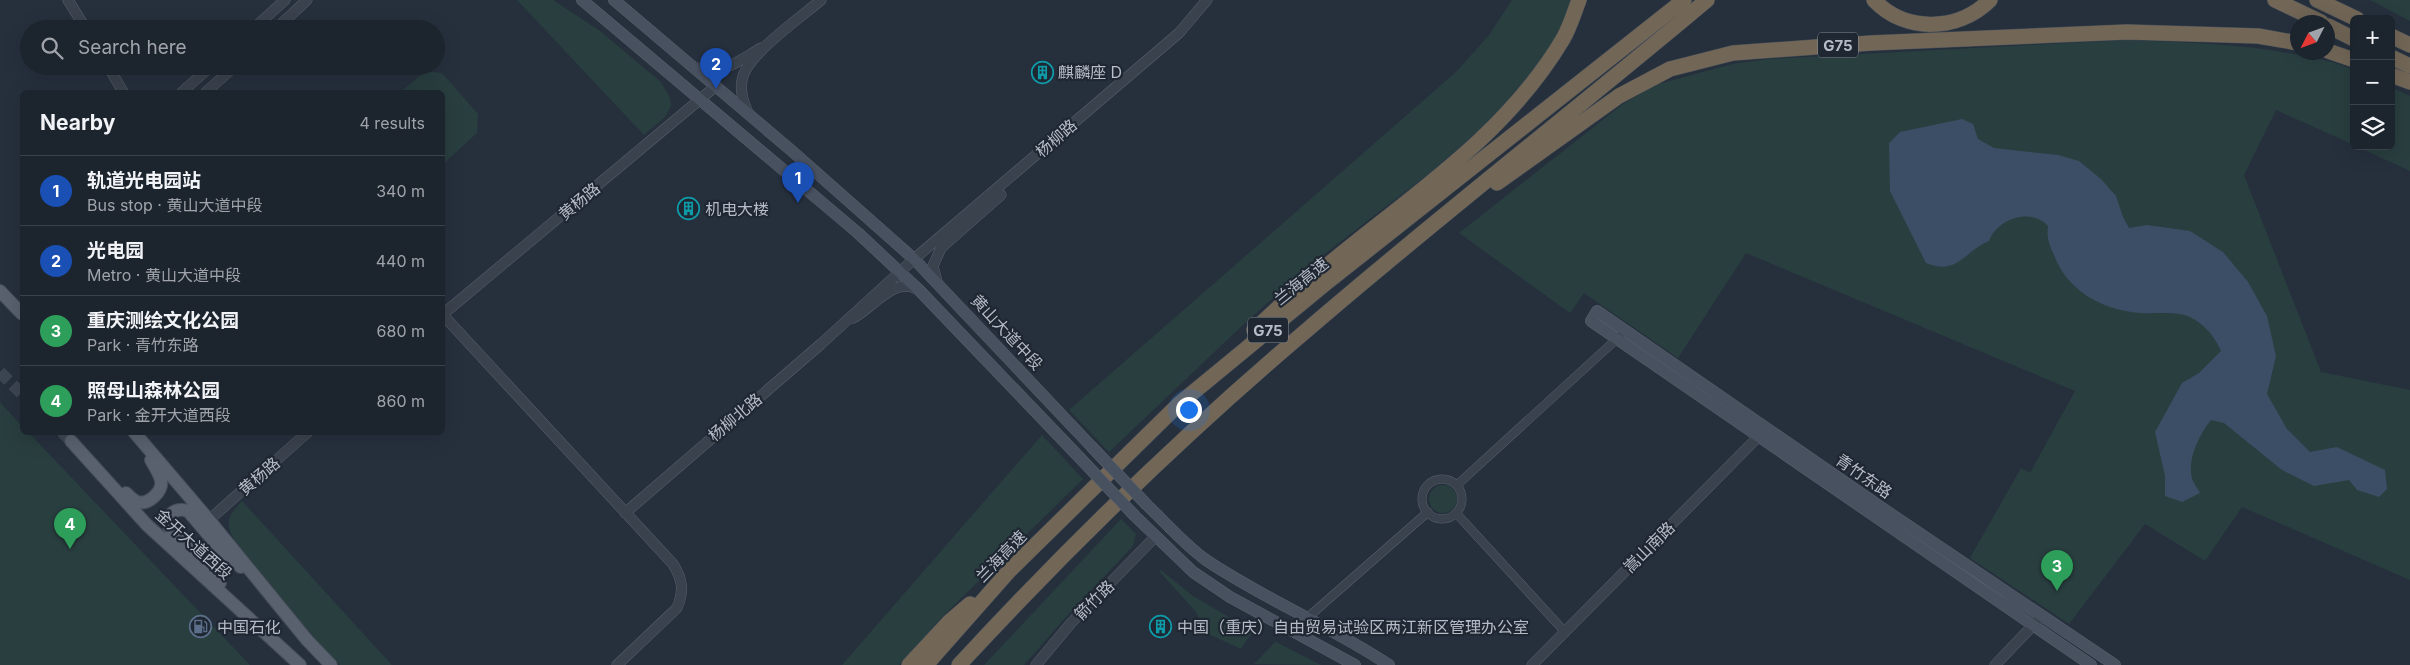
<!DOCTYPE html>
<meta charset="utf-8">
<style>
:root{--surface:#1c242e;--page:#252c36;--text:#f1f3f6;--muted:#a0a4aa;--line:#3a414a;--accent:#91b9f1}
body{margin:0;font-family:Inter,"Noto Sans SC",sans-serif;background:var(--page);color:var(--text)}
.controls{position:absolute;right:15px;top:15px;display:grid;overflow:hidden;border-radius:8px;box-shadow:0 5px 20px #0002}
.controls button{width:45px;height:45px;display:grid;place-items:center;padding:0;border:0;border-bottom:1px solid var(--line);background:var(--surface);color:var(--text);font:25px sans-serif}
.compass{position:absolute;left:2290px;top:15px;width:45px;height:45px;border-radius:50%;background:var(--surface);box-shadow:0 5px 20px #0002;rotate:228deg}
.you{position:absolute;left:1188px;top:409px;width:18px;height:18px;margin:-12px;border:4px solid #fff;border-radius:50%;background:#1a73e8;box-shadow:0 0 0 8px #1a73e833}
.badge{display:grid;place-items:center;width:32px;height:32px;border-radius:50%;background:var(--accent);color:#fff;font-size:16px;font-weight:700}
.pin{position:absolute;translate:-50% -41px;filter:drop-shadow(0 1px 2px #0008)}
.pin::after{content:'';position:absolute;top:26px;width:18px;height:15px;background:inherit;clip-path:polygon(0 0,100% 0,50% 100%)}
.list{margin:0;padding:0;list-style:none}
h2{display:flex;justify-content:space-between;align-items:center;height:65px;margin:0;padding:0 20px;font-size:21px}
h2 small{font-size:16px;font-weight:400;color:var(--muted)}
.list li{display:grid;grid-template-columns:32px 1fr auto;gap:15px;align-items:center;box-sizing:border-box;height:70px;padding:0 20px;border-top:1px solid var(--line)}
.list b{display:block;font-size:19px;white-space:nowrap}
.list p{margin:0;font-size:16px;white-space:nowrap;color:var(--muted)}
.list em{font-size:16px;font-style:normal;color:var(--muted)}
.icon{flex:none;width:28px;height:28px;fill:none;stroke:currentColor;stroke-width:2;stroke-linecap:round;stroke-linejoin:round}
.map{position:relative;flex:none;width:2410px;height:665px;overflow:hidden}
.search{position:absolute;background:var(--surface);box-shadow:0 5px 20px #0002;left:20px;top:20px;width:425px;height:55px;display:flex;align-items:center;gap:12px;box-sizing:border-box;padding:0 18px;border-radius:28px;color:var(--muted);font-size:19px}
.panel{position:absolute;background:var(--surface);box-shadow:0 5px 20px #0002;left:20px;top:90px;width:425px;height:345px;border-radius:8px}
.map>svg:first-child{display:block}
.green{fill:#293e3f}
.water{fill:#3c4e65}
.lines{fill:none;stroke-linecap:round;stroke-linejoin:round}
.primary-tunnel{stroke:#3c4552;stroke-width:12;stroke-dasharray:12 6;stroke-linecap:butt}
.minor-casing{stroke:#58606b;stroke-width:9}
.tertiary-casing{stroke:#58606b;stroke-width:11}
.secondary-casing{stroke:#58606b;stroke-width:12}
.primary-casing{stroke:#434b56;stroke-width:14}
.motorway-casing{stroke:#454d58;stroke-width:16}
.minor{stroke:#3a424d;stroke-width:8}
.tertiary{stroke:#3a424d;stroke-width:10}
.secondary{stroke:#485160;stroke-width:11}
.primary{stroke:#58616d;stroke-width:12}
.motorway{stroke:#726757;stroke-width:15}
.secondary-bridge-casing{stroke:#58606b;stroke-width:12;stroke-linecap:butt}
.secondary-bridge{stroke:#485160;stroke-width:11}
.labels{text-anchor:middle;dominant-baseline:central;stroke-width:4.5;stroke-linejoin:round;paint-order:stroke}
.shield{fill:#1f2732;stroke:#89909b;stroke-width:1}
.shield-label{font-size:15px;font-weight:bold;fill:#b6bdc8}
.poi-label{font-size:16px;fill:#b6bdc8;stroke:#1f2732;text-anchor:start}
.street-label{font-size:16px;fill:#b6bdc8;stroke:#1f2732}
</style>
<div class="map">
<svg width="2410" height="665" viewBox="0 0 2410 665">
<rect width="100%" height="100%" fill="#26303d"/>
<path class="green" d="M 517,0 L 553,0 L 600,31 L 661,82 L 670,98 L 671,106 L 665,117 L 644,135 Z
M 1512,0 L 1573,0 L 1557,35 L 1533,72 L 1503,109 L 1432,171 L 1309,266 L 1244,324 L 1109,452 L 1069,410 L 1456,72 L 1489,35 Z
M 2370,0 L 2410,0 L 2410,21 Z
M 2125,40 C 2183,42 2238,44 2294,54 C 2315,58 2335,61 2354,70 L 2354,145 L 2276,110 L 2244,175 L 2321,372 L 2410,390 L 2410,580 L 2242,507 L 2205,561 L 2145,524 L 2069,624 L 1970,558 L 2021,468 L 2030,473 L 2075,391 L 1746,253 L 1678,358 L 1584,293 L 1570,313 L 1459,233 L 1623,104 L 1655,85 L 1732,64 L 1769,59 Z
M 425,71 L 442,73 L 478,114 L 477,133 L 443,164 L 442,92 L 401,92 Z
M 2391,87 L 2410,96 L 2410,171 L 2356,146 L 2391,146 Z
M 0,402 L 22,426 L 22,432 L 29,433 L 250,665 L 0,665 Z
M 1042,435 L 1083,479 L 941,618 L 899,665 L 842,665 Z
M1429 499a14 14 0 1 1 28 0a14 14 0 1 1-28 0Z
M 242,501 L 392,665 L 340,665 L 315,639 L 235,541 C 224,522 228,516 242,501 Z
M 1121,519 L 1136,534 L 1133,546 L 1065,618 L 1024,665 L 984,665 Z
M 1161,570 L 1193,596 L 1253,631 L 1241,649 L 1206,633 L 1196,612 L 1159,571 Z
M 1275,642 L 1276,642 L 1321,665 L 1254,664 Z"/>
<path class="water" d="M 1962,119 L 1973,124 L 1978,139 L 1994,148 L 2058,155 L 2079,161 L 2101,179 L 2116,196 L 2123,217 L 2129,228 L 2147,225 L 2190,231 L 2223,252 L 2248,282 L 2267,316 L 2276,356 L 2267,394 L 2287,429 L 2310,452 L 2337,447 L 2385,470 L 2387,489 L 2379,497 L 2357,490 L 2349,480 L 2314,486 L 2282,470 L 2224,423 L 2211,420 C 2199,435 2187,459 2192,479 C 2194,484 2198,489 2200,493 L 2182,502 L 2165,496 L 2165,476 L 2155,432 L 2182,383 L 2199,373 L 2221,351 C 2214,334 2198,317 2180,314 C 2167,312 2154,314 2141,313 C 2107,311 2072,294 2057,262 C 2051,248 2046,241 2048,226 C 2031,207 1997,219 1989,241 C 1964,251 1958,276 1926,263 L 1890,191 L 1889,143 L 1900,132 Z"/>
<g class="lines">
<path class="primary-tunnel" d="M 0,372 L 22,394
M 62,432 L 71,441"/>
<defs>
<path id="minor" d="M1422 499a20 20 0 1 1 40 0a20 20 0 1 1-40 0Z
M 1457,485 L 1620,336
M 1456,513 L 1565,632
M 1307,618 L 1428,512"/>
<path id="tertiary" d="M 68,0 L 86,29
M 253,29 L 285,0
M 276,29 L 307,0
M 108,66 L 123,92
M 694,67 C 719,78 740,60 761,48
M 182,92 L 211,66
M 206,92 L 235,66
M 748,113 C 743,101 739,89 743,76 C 751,52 801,17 821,0
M 937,282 L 933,266 L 941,248 L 1001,195
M 442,315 L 716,86
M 443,315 L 673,564 C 683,580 684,591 677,608 L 617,665
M 853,318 C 873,308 893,277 917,289
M 625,513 L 821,344 L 914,259 L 1179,33 L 1207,0
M 209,520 L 308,432
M 1036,665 L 1071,623 L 1155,537
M 1532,665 L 1764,431
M 1995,665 L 2038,620"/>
<path id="secondary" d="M 582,0 L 858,233 L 920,291 L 1079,457
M 614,0 L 792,151 L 914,259 L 1091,446
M 1147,505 C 1166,523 1185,545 1206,560 C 1264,599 1330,626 1389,665
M 1135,516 L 1193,572 L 1230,597 L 1355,665
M 2091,665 L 1591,321 L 1597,311 L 1885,510 L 2115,665"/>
<path id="primary" d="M 0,291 L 22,314
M 134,432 L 209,520 L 307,640 L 331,665
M 71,441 L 147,525 L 300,665
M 126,493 C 129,496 134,501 138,502 C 149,505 163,491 161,481 C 160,474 154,466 151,460
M 220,583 L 210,568 L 171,531 C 163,517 174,506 188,511 L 224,553 L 241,567"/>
<path id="motorway" d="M 1874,0 C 1905,33 1958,32 1990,0
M 2275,0 L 2321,22
M 2317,0 L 2357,19
M 2328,26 L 2354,39
M 2391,36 L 2410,45
M 2328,51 L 2354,60
M 2391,57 L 2410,66
M 2391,75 L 2410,82
M 1497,183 L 1619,96 L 1670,69 L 1733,53 L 1871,43 L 2127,32 L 2258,36 L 2298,43
M 1254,330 C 1275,311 1295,291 1317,274 C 1404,200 1503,140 1563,39 C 1570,27 1574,13 1579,0
M 909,665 L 949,622 L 970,604
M 926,665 L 1009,571 L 1179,404 L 1326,283 L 1684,0
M 959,665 C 1068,547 1184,434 1307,330 C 1438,217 1575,111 1707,0"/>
</defs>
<use href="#minor" class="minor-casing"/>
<use href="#tertiary" class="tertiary-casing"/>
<use href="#secondary" class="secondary-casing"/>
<use href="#primary" class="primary-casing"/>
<use href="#motorway" class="motorway-casing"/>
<use href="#minor" class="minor"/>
<use href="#tertiary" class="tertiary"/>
<use href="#secondary" class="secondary"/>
<use href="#primary" class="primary"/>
<use href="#motorway" class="motorway"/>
<defs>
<path id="secondary-bridge" d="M 1091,446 L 1147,505
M 1079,457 L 1135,516"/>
</defs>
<use href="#secondary-bridge" class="secondary-bridge-casing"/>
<use href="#secondary-bridge" class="secondary-bridge"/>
</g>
<defs>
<symbol id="building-ring" viewBox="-11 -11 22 22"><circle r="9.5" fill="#1f2732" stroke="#0f9aa8" stroke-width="1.5"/><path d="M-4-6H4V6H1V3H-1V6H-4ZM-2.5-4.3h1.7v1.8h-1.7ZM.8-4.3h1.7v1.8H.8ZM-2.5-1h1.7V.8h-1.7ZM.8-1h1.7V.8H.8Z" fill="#0f9aa8"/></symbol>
<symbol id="fuel-ring" viewBox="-11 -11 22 22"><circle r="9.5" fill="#1f2732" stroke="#5c6f8a" stroke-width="1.5"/><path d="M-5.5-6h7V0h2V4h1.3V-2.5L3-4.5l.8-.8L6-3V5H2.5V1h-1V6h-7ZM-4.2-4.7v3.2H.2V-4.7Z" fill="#5c6f8a"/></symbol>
</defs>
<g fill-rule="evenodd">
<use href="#building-ring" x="1030" y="60" width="25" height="25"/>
<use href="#building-ring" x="676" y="196" width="25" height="25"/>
<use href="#fuel-ring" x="188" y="614" width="25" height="25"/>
<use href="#building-ring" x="1148" y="614" width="25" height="25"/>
</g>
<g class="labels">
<g class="shield">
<rect x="1818" y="32.5" width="40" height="25" rx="4"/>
<rect x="1248" y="317.5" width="40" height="25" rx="4"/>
</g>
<g class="shield-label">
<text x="1838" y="45">G75</text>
<text x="1268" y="330">G75</text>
</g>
<g class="poi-label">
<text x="1058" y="72">麒麟座 D</text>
<text x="705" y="209">机电大楼</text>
<text x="217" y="627">中国石化</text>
<text x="1177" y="627">中国（重庆）自由贸易试验区两江新区管理办公室</text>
</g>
<g class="street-label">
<text transform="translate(1056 138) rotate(-41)">杨柳路</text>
<text transform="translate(579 201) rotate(-40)">黄杨路</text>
<text transform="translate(1301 281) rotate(-39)">兰海高速</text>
<text transform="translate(1007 332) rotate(47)">黄山大道中段</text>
<text transform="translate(735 417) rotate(-40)">杨柳北路</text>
<text transform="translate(259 476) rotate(-41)">黄杨路</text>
<text transform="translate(1864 476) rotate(35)">青竹东路</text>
<text transform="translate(194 544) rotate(42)">金开大道西段</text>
<text transform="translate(1649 547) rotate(-45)">嵩山南路</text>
<text transform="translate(1001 556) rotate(-46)">兰海高速</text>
<text transform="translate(1094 600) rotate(-45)">箭竹路</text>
</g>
</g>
</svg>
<div class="controls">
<button>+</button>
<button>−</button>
<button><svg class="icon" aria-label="layers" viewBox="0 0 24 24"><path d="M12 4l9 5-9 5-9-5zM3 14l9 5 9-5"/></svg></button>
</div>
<svg class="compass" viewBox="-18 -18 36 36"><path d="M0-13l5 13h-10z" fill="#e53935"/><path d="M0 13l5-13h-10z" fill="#a0a4aa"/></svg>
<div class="you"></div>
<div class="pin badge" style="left:798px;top:203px;background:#1a4fb4">1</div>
<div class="pin badge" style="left:716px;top:89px;background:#1a4fb4">2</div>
<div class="pin badge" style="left:2057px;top:591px;background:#2e9e5b">3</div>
<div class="pin badge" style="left:70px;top:549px;background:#2e9e5b">4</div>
<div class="search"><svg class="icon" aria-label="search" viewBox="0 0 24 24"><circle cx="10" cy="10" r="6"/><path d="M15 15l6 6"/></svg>Search here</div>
<section class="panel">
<h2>Nearby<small>4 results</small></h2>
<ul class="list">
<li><span class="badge" style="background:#1a4fb4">1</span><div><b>轨道光电园站</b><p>Bus stop · 黄山大道中段</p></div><em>340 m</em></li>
<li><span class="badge" style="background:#1a4fb4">2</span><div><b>光电园</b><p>Metro · 黄山大道中段</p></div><em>440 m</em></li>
<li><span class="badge" style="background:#2e9e5b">3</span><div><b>重庆测绘文化公园</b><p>Park · 青竹东路</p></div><em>680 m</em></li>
<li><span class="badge" style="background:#2e9e5b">4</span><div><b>照母山森林公园</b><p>Park · 金开大道西段</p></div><em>860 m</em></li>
</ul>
</section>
</div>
